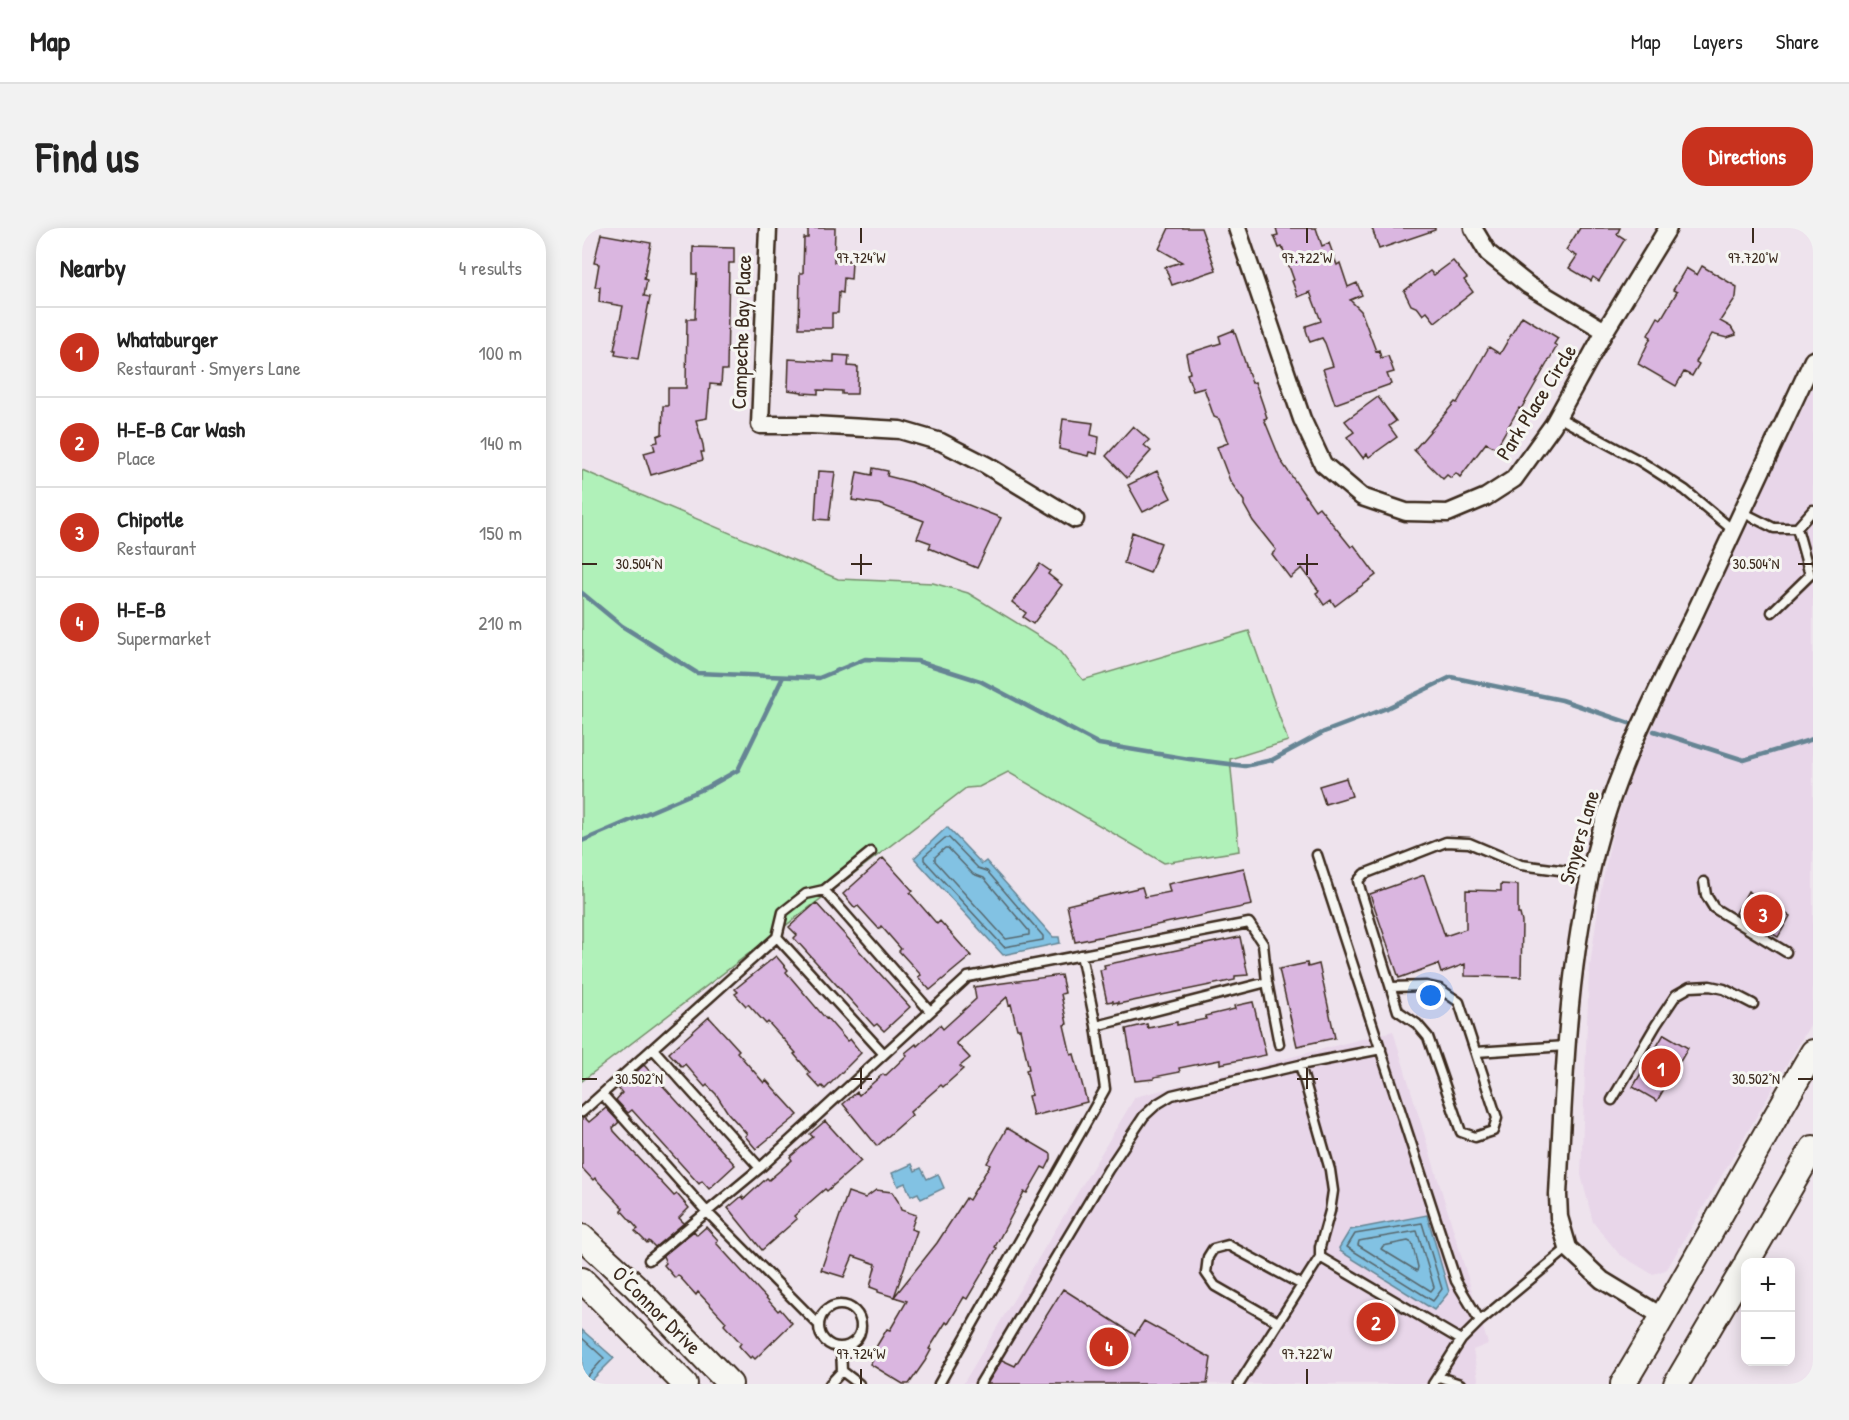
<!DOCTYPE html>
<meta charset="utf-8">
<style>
:root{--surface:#fff;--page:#f2f2f2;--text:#222;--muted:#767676;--line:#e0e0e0;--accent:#c8321e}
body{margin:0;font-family:"Patrick Hand",sans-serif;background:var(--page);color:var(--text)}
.controls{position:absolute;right:18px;bottom:18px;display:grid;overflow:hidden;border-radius:12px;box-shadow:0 3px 15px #0003}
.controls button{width:54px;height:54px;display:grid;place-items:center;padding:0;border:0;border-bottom:2px solid var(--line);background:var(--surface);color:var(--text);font:30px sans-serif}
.you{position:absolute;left:849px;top:768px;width:21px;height:21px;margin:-15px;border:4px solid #fff;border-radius:50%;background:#1a73e8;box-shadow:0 0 0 9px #1a73e833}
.badge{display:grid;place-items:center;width:39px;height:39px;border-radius:50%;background:var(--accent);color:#fff;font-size:20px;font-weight:700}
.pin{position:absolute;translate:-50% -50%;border:3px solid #fff;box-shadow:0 2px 6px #0006}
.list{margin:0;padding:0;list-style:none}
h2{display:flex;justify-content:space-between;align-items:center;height:78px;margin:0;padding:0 24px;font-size:26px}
h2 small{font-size:20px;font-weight:400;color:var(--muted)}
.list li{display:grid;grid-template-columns:39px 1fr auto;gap:18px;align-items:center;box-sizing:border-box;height:90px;padding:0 24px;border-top:2px solid var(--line)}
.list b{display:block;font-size:22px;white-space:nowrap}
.list p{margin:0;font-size:20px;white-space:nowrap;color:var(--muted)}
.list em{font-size:20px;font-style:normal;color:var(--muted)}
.map{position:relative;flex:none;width:1231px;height:1156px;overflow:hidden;border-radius:24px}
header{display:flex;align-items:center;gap:36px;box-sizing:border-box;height:84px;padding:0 30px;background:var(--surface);border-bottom:2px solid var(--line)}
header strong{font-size:28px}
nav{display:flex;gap:33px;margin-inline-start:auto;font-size:21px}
.intro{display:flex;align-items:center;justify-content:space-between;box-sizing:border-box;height:144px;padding:0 36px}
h1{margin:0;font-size:42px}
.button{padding:15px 27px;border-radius:24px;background:var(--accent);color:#fff;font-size:21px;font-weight:700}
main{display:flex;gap:36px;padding:0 36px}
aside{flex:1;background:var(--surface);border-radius:24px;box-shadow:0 3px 15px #0003}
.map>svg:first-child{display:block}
.built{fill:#e8d6e9}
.green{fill:#b0f1b9;stroke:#768e6c;stroke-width:1.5}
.water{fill:#82c2e3;stroke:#668594;stroke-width:1.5}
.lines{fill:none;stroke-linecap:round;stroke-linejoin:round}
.shore{stroke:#57676d;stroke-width:1.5}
.stream{stroke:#668594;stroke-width:4.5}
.building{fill:#dab6e0;stroke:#3b2a1e;stroke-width:1.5}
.service-casing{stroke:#3b2a1e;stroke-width:13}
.minor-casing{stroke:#3b2a1e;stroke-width:21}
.secondary-casing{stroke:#3b2a1e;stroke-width:28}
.service{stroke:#f6f6f2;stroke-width:8}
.minor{stroke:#f6f6f2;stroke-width:16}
.secondary{stroke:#f6f6f2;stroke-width:24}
.ticks{fill:none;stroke:#3b2a1e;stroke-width:2}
.labels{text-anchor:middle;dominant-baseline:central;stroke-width:6;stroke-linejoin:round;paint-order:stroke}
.street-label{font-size:21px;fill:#3b2a1e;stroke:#f6f6f2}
.ticks-label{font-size:15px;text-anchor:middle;fill:#3b2a1e;stroke:#f6f6f2;stroke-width:6;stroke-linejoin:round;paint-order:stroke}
</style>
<header>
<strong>Map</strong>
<nav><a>Map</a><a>Layers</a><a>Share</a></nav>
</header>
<div class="intro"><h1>Find us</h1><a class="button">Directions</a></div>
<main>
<aside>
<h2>Nearby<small>4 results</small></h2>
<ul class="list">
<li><span class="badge">1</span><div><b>Whataburger</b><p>Restaurant · Smyers Lane</p></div><em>100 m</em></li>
<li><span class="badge">2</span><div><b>H-E-B Car Wash</b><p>Place</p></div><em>140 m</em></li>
<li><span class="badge">3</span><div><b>Chipotle</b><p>Restaurant</p></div><em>150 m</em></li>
<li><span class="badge">4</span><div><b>H-E-B</b><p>Supermarket</p></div><em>210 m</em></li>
</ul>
</aside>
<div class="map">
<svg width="1231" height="1156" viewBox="0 0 1231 1156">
<rect width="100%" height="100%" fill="#eee3ed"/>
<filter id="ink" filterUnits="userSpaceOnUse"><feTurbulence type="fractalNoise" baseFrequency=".0167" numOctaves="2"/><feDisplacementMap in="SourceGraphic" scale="12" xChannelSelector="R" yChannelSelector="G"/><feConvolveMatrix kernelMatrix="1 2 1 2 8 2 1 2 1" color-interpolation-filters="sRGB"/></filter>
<g filter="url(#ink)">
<path class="built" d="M 1231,159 L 1231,792 L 1085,1041 L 1079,1044 L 1070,1046 L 1037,1026 L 1011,994 L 999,947 L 1007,745 L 1018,666 L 1029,612 L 1046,553 L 1125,378 Z
M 811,803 L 906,1116 L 891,1122 L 897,1156 L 381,1156 L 553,869 Z"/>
<path class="green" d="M 0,242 L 256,351 L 351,355 L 386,365 L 474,419 L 501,452 L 667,403 L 706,513 L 648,531 L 657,623 L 582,635 L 426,544 L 397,559 L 384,560 L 0,853 Z"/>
<path class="water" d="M 365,599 L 400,636 L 404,633 L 471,709 L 477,709 L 478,715 L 421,727 L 332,630 Z
M 330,936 L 333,943 L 339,940 L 345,951 L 356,946 L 362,960 L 339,971 L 336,965 L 329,968 L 323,955 L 316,958 L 310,945 Z
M 845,987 L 867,1064 L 852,1082 L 758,1023 L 757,1020 L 768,1002 Z
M 0,1102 L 32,1130 L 6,1156 L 0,1156 Z"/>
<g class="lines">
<path class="shore" d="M 363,610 L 367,610 L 396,640 L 405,643 L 461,708 L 461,712 L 422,719 L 342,632 L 342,628 Z
M 363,620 L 366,620 L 391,646 L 402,650 L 447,703 L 447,707 L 424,711 L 353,633 L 353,629 Z
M 840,995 L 860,1061 L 851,1073 L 765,1019 L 773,1006 Z
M 835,1003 L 852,1059 L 849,1063 L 776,1017 L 777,1013 L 782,1012 Z
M 826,1013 L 830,1015 L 836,1039 L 835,1043 L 799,1021 L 801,1018 Z
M 0,1110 L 22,1130 L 4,1150 L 2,1156"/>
<path class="stream" d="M 0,365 L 40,398 L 115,445 L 237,450 L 283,431 L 335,433 L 398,453 L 517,516 L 607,531 L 663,538 L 690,532 L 742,504 L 805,480 L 869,449 L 980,472 L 1047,495
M 1072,503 L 1162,532 L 1231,511
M 0,613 L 126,559 L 156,542 L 201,449"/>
</g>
<path class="building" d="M 226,0 L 253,0 L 252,34 L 270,34 L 269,51 L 262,50 L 261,65 L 257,64 L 256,85 L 250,85 L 250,100 L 217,100 L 218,45 L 221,45 L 222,10 L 226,10 Z
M 587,0 L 619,0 L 634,42 L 590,57 L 583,39 L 600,34 L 577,21 Z
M 694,0 L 734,0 L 740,18 L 747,15 L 755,37 L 758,35 L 766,59 L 775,55 L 780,67 L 768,72 L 779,83 L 794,123 L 797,122 L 799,130 L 806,128 L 812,144 L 805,146 L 809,156 L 753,176 L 741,141 L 751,138 L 743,115 L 740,110 L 728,114 L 724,102 L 724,98 L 739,93 L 728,64 L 716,69 L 710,53 L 712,52 L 700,19 L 697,20 L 692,8 L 696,7 Z
M 790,0 L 853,0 L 853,2 L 797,21 Z
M 998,0 L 1038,0 L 1035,6 L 1043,11 L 1017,53 L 1011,49 L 1009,53 L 987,40 L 995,28 L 984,22 Z
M 19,6 L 69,15 L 62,51 L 65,52 L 62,68 L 68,69 L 56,131 L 33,127 L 34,122 L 32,122 L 41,78 L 17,74 L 18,59 L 13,59 L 17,36 L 12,35 Z
M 111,19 L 152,20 L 152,35 L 147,35 L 145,142 L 140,142 L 139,157 L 128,156 L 125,190 L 114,192 L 121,217 L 122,224 L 119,224 L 121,232 L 69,247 L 62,225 L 73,222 L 71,215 L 76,214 L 75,208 L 80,206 L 81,178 L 86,178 L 86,160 L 104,160 L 105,91 L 113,91 L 115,46 L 111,46 Z
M 871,33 L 885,50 L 882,52 L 891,64 L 853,94 L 845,84 L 841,87 L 836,80 L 829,77 L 822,63 L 848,43 L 852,47 Z
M 1120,38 L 1155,59 L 1154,69 L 1138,93 L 1149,99 L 1154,107 L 1145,110 L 1130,106 L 1114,134 L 1117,136 L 1110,148 L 1102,144 L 1094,158 L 1056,136 L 1069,109 L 1066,107 L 1076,89 L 1079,91 L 1095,64 L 1091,62 L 1104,40 L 1115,47 Z
M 940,88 L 976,110 L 972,116 L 975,118 L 939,181 L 937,180 L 914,220 L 904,215 L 878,249 L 874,245 L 869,250 L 865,247 L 861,251 L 832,222 L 873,174 L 875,175 L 907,119 L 918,126 Z
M 652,102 L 670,155 L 673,154 L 681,177 L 685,190 L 682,191 L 699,233 L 733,282 L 737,279 L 769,319 L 772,317 L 794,347 L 753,378 L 749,372 L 742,377 L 734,365 L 737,363 L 720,340 L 708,350 L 690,326 L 694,322 L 671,293 L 662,277 L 662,273 L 648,253 L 635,219 L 646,215 L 637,191 L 632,189 L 622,160 L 611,163 L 605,146 L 608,145 L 604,126 L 639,115 L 637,108 Z
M 252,127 L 267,128 L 266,138 L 276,139 L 275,166 L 260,166 L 260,163 L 236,162 L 236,166 L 220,165 L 220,164 L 206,162 L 207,131 L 252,134 Z
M 796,169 L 814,193 L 807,198 L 815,209 L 787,229 L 785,226 L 781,230 L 765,209 L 772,204 L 763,193 Z
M 481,191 L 511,195 L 509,207 L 517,209 L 515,226 L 507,224 L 506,228 L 477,221 Z
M 551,198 L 567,212 L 562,217 L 569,223 L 545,250 L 524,228 Z
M 291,240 L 306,243 L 305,248 L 329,254 L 419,290 L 395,340 L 347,320 L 349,315 L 335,310 L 342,293 L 297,276 L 270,272 L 275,244 L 290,247 Z
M 236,243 L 253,244 L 247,292 L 233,291 Z
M 575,243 L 589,270 L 561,284 L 546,257 Z
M 550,304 L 579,315 L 568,345 L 542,335 Z
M 458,336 L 468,343 L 466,346 L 480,357 L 451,396 L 441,389 L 444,385 L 430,374 Z
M 764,550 L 770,568 L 743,576 L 737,558 Z
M 301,630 L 331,663 L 328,665 L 355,696 L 358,693 L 389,728 L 348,762 L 336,749 L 339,747 L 317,723 L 319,721 L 299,698 L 297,701 L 276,678 L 273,680 L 261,666 Z
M 662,640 L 670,677 L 493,714 L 485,677 L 560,659 L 563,669 L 588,664 L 586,656 Z
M 842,647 L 863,708 L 884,701 L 884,662 L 919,663 L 919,656 L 936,657 L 936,686 L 938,686 L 940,694 L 939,749 L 883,748 L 883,736 L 859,745 L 856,736 L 817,750 L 788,666 Z
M 1166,663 L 1208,688 L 1196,709 L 1154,685 Z
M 234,675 L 328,779 L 302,803 L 295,796 L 292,798 L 212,710 L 215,707 L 207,699 Z
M 658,709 L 666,747 L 653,748 L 653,752 L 536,776 L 536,774 L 531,775 L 531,773 L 525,774 L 518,742 L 523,741 L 522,737 Z
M 194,728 L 206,742 L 204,744 L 244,791 L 245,790 L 265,813 L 268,811 L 279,825 L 243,861 L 240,858 L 238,860 L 226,847 L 228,845 L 212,826 L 214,825 L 186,794 L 184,796 L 166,776 L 164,778 L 153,766 L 156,764 L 153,761 Z
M 725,735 L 726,739 L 737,736 L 753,810 L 715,818 L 697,741 Z
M 479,747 L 483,765 L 479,766 L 485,796 L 482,797 L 489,827 L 492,826 L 505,874 L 451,888 L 446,868 L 450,867 L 444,842 L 447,841 L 438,801 L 435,801 L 429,776 L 427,777 L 425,769 L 374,815 L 388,830 L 378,838 L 381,841 L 361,859 L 359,857 L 328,884 L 330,887 L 295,918 L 261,876 L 275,864 L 277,867 L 301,846 L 303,848 L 325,827 L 323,825 L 334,816 L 335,818 L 358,797 L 361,801 L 394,771 L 392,759 Z
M 671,774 L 684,827 L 638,836 L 638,832 L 597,840 L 598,844 L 572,849 L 572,851 L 553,853 L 544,801 L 565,796 L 566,800 L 595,794 L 595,797 L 624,791 L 623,788 L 653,781 L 652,778 Z
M 127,789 L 157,822 L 155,824 L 182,855 L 184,852 L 216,887 L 174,921 L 163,908 L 165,906 L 146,885 L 134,866 L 125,857 L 123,859 L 103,836 L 100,839 L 87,825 Z
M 1082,806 L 1106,820 L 1075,873 L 1051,859 Z
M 62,837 L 153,937 L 127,961 L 120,953 L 117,956 L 50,882 L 46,885 L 34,872 L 40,865 L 36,860 Z
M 24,880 L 37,894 L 31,900 L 32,903 L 92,968 L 95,966 L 107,980 L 97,990 L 102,995 L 73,1019 L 67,1013 L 65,1015 L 53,1003 L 56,1001 L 39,982 L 41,980 L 13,950 L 11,952 L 0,940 L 0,890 L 3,890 L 7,894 Z
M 243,893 L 279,933 L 245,963 L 243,961 L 212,988 L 215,991 L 180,1022 L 146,980 L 160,968 L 162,971 L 185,950 L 187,952 L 210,932 L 208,929 L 231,909 L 228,906 Z
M 425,900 L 469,926 L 469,931 L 464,941 L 460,939 L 445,965 L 442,964 L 413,1019 L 415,1020 L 385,1071 L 382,1069 L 366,1096 L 364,1094 L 347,1121 L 349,1122 L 343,1133 L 327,1156 L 321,1156 L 288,1136 L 294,1126 L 291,1124 L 305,1101 L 308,1102 L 325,1073 L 296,1064 L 296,1062 L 288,1059 L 294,1036 L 271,1028 L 262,1049 L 239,1042 L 266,964 L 283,970 L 294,962 L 310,964 L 316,973 L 319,982 L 334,987 L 329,1001 L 335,1003 L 312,1069 L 355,1015 L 384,970 L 387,972 L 408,937 L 405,935 Z
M 124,999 L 136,1012 L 134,1015 L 136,1017 L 196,1083 L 198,1081 L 210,1095 L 173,1131 L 170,1128 L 168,1130 L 157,1118 L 159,1115 L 142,1097 L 144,1094 L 116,1064 L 114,1067 L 96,1047 L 93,1050 L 82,1037 L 84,1035 L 81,1028 L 112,1003 L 115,1007 Z
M 481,1061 L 553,1107 L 562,1093 L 629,1130 L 625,1156 L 405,1156 L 420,1132 L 433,1138 Z
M 784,1077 L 814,1095 L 805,1111 L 774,1093 Z"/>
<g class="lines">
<defs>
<path id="service" d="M 976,189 L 1058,233 L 1103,262 L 1152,303
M 1160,284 L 1192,300 L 1215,300 L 1231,282
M 1190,384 L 1228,347 L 1215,300
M 735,627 L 874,1053 L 898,1093
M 1122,654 L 1124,667 L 1132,680 L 1204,724
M 242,662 L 348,783
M 195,709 L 301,825
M 809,759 L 844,758 L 858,761 L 877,774 L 915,890 L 911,903 L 893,909 L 879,904 L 846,809 L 835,796 L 816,783 L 779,664 L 776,653 L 782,646 L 864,614 L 887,615 L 939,637 L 1008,646
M 514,798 L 685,754
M 71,821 L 178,940
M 894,824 L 984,818
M 718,837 L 748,942 L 751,963 L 748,983 L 738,1019 L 738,1029
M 20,866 L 125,984 L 237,1097
M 1030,872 L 1074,797 L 1094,767 L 1108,759 L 1128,758 L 1142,761 L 1171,776
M 0,884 L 195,709 L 201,684 L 224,666 L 242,662 L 289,624
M 67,1032 L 178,940 L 386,749 L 667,695 L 681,716 L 685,754 L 697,816
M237 1098a21 21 0 1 1 42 0a21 21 0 1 1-42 0Z
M 696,1094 L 633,1058 L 624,1045 L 626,1029 L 631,1021 L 646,1017 L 720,1057
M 259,1119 L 260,1143 L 277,1156
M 857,1149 L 878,1156
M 248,1156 L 260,1143
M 357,1156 L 523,861 L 514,798 L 499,727
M 398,1156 L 526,942 L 562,888 L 575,876 L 590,867 L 718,837 L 799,821
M 657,1156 L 738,1029 L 879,1112
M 851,1156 L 879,1112 L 898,1093 L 986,1020"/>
<path id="minor" d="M 186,0 L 178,197 L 230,197 L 318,202 L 359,214 L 404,237 L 493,291
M 655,0 L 720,191 L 741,236 L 780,269 L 824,284 L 866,285 L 904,269 L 932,251 L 971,197 L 1023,103 L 1086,0
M 891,0 L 906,25 L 946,57 L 1023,103
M 1081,1089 L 1020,1052 L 986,1020 L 977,989 L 976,967 C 982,854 985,740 1012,630 C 1032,545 1074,465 1112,387 C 1152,302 1191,217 1231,132"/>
<path id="secondary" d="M 0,1009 L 52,1057 L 148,1156
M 1165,1034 L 1231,920
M 0,1052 L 103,1156
M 1041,1156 C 1107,1047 1166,934 1231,824
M 1094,1156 L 1164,1037"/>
</defs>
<use href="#service" class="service-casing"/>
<use href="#minor" class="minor-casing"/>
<use href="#secondary" class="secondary-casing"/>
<use href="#service" class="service"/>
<use href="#minor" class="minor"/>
<use href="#secondary" class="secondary"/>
</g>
</g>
<path class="ticks" d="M 279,0 L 279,15M 725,0 L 725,15M 1171,0 L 1171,15M 279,326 L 279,347M 725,326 L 725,347M 0,336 L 15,336M 269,336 L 290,336M 715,336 L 736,336M 1216,336 L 1231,336M 279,840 L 279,861M 725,840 L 725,861M 0,851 L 15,851M 269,851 L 290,851M 715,851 L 736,851M 1216,851 L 1231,851M 279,1141 L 279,1156M 725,1141 L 725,1156"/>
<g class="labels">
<g class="street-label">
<text transform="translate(159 104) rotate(-88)">Campeche Bay Place</text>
<text transform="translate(954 174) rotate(-58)">Park Place Circle</text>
<text transform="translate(997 609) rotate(-74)">Smyers Lane</text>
<text transform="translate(75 1082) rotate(45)">O'Connor Drive</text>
</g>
</g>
<g class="ticks-label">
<text x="279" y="35">97.724°W</text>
<text x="725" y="35">97.722°W</text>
<text x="1171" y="35">97.720°W</text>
<text x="57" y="341">30.504°N</text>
<text x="1174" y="341">30.504°N</text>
<text x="57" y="856">30.502°N</text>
<text x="1174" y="856">30.502°N</text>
<text x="279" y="1131">97.724°W</text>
<text x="725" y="1131">97.722°W</text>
</g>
</svg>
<div class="controls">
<button>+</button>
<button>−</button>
</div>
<div class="you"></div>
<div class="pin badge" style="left:1079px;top:840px">1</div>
<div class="pin badge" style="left:794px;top:1094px">2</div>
<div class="pin badge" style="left:1181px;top:686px">3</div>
<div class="pin badge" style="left:527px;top:1119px">4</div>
</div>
</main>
